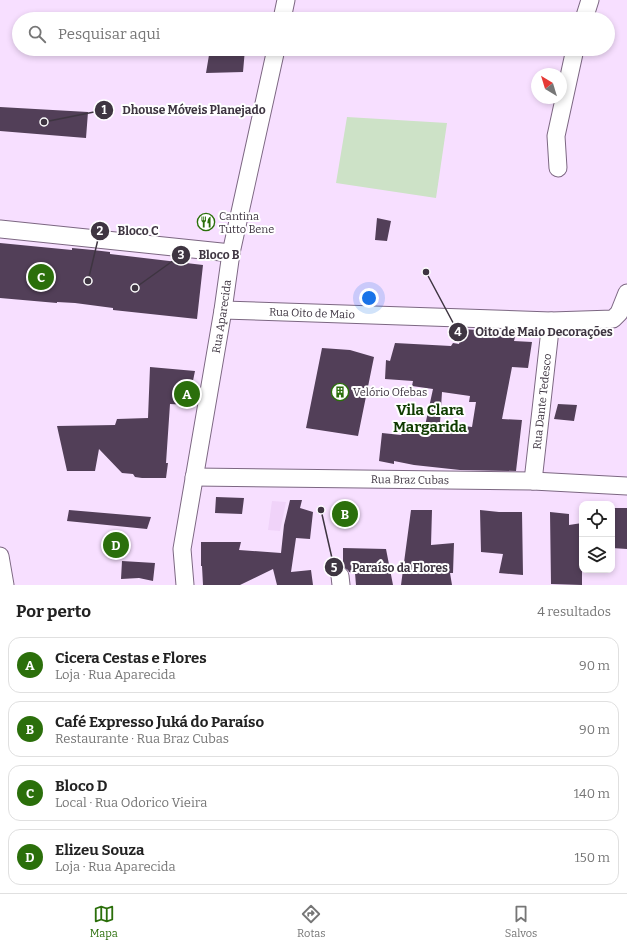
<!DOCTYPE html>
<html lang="pt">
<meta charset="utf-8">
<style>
:root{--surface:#fff;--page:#f6f6f6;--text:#222;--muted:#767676;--line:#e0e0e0;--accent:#2b6f0b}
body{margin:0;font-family:Bitter,serif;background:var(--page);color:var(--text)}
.controls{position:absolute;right:12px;bottom:12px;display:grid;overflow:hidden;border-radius:8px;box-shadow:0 2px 6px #0003}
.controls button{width:36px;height:36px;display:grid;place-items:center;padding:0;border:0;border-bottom:1px solid var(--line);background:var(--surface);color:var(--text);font:20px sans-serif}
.compass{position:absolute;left:531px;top:68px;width:36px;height:36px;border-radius:50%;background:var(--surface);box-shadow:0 2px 6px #0003;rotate:322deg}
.you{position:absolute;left:369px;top:298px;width:14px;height:14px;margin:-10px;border:3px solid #fff;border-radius:50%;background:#1a73e8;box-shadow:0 0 0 6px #1a73e833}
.badge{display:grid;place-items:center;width:26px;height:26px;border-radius:50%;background:var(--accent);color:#fff;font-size:13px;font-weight:700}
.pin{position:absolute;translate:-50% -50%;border:2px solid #fff;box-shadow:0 1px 4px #0006}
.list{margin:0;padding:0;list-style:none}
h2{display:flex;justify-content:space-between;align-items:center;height:52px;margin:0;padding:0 16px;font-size:17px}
h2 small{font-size:13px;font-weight:400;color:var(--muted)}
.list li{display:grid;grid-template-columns:26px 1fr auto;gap:12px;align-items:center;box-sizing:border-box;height:56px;margin:0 8px 8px;padding:0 8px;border:1px solid var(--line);border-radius:12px}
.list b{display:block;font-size:15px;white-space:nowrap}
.list p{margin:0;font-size:13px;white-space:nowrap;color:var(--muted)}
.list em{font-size:13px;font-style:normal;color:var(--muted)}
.icon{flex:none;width:22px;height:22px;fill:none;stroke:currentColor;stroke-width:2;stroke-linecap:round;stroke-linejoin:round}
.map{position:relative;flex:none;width:627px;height:585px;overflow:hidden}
.search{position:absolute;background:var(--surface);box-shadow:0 2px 6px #0003;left:12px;right:12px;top:12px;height:44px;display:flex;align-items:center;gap:10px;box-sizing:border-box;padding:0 14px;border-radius:22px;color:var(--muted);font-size:15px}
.sheet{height:308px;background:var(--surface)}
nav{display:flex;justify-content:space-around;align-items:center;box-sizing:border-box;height:56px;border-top:1px solid var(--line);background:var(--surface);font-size:11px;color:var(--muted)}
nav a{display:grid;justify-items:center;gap:2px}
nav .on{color:var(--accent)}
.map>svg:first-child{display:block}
.built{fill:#f0d3f9}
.green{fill:#cde2c7}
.building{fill:#523f58;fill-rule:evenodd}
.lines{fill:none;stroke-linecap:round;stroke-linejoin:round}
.minor-casing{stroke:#7c6782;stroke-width:19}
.minor{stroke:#fff;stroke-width:17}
.labels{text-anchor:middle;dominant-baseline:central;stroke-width:4;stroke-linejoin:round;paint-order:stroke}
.poi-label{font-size:11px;fill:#3e3541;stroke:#fff;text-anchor:start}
.street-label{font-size:11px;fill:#3e3541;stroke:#fff}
.district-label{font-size:15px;font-weight:bold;fill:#0f3b00;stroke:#fff}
.leader{fill:none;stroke:#3e3541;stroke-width:1.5}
.callout-dot{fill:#3e3541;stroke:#fff;stroke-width:1.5}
.mark-label{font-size:12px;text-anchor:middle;font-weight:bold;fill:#fff}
.callout-label{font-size:12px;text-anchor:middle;font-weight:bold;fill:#3e3541;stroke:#fff;stroke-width:4;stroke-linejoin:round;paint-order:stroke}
</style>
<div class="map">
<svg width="627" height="585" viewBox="0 0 627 585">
<rect width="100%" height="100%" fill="#f7dfff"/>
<path class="built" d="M 272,501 L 286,502 L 280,531 L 268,530 Z"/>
<path class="green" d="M 347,117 L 447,123 L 436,198 L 336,183 Z"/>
<path class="building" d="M 210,49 L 245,49 L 243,72 L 206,73 Z
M 0,107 L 88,112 L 86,138 L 0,131 Z
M 377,218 L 391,221 L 387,241 L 375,240 Z
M 0,243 L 72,250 L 72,248 L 93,250 L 110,252 L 110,254 L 203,265 L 197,319 L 113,310 L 113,308 L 75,303 L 57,302 L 57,303 L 0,298 Z
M 463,329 L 516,333 L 514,341 L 532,342 L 528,368 L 512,367 L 502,419 L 522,420 L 516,471 L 460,470 L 414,465 L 394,461 L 394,464 L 379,461 L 382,433 L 401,435 L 404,431 L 423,435 L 433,389 L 412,386 L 413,381 L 385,379 L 386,360 L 390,361 L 395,343 L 451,346 L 453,343 L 459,344 ZM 442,392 L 470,396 L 469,402 L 476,402 L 472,427 L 440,423 Z
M 322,348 L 350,350 L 374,357 L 358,436 L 306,428 Z
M 150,367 L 195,371 L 188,405 L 170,404 L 166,463 L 168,463 L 166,478 L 142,478 L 135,477 L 133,474 L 122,473 L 99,449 L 95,471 L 67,471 L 57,426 L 115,425 L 117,419 L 148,418 Z
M 558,404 L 577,405 L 574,421 L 554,419 Z
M 216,497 L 244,498 L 242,514 L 215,513 Z
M 290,500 L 302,500 L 300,508 L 313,512 L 310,539 L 296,538 L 291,572 L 311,570 L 313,585 L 277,585 L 273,569 L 240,585 L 203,585 L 202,566 L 201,566 L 201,542 L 241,542 L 239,550 L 281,553 L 284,525 Z
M 612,508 L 627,508 L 627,549 L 612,548 Z
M 69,510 L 151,517 L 147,529 L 67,521 Z
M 411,510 L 432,510 L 431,545 L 454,543 L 453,573 L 450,573 L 452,585 L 401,585 Z
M 480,510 L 499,512 L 522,512 L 523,575 L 499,573 L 503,554 L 481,552 Z
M 550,512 L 569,514 L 569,525 L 582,523 L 582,585 L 551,584 Z
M 343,548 L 386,549 L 393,585 L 356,585 L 355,573 L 349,572 L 348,570 L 343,567 Z
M 122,561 L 155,563 L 153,581 L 139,578 L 121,579 Z"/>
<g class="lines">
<defs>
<g id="minor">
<path d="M 282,19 L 286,0"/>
<path d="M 584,19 L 590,0"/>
<path d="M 558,168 L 556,136 L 575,49"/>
<path d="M 0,229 L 231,253"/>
<path id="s1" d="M 223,310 L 551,321 L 613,319 L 619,313 L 627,293"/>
<path id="s2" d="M 194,477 L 533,481 L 627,486"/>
<path id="s3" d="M 533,481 L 551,321"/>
<path d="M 0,556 L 5,585"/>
<path d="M 340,576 L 341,585"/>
<path id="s4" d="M 185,585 L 182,549 L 223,310 L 231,253 L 276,49"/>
</g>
</defs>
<use href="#minor" class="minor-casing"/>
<use href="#minor" class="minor"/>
</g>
<defs>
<symbol id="restaurant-ring" viewBox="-11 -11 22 22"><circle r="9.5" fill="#fff" stroke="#2b6f0b" stroke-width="1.5"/><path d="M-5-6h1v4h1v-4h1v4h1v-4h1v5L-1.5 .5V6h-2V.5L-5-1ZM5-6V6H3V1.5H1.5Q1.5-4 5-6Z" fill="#2b6f0b"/></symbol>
<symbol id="building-ring" viewBox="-11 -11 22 22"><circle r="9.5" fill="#fff" stroke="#2b6f0b" stroke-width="1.5"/><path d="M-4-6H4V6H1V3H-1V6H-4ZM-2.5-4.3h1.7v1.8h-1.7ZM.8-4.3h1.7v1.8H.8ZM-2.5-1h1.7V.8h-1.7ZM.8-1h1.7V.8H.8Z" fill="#2b6f0b"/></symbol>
</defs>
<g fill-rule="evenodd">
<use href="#restaurant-ring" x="196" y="212" width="20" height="20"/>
<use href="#building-ring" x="330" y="382" width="20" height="20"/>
</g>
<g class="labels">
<g class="poi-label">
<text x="219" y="216">Cantina<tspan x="219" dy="13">Tutto Bene</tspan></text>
<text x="353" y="392">Velório Ofebas</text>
</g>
<g class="street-label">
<text stroke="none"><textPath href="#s1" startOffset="89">Rua Oito de Maio</textPath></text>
<text stroke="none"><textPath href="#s4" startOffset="272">Rua Aparecida</textPath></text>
<text stroke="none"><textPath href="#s3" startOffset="80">Rua Dante Tedesco</textPath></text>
<text stroke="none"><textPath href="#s2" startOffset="216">Rua Braz Cubas</textPath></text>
</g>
<g class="district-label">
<text x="430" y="410">Vila Clara<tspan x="430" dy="17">Margarida</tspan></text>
</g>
</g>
<path class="leader" d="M44 122L104 110M88 281L100 231M135 288L181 255M426 272L458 332M321 510L334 567"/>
<g class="callout-dot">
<circle cx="44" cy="122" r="4"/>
<circle cx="88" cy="281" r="4"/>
<circle cx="135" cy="288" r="4"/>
<circle cx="426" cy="272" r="4"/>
<circle cx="321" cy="510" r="4"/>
<circle cx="104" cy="110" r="10"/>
<circle cx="100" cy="231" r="10"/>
<circle cx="181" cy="255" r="10"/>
<circle cx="458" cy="332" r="10"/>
<circle cx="334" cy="567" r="10"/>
</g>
<g class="mark-label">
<text x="104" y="114">1</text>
<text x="100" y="235">2</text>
<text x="181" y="259">3</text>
<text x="458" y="336">4</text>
<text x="334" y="572">5</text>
</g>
<g class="callout-label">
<text x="194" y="114">Dhouse Móveis Planejado</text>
<text x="138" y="235">Bloco C</text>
<text x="219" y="259">Bloco B</text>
<text x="544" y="336">Oito de Maio Decorações</text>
<text x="400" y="572">Paraíso da Flores</text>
</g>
</svg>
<div class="controls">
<button><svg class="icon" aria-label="locate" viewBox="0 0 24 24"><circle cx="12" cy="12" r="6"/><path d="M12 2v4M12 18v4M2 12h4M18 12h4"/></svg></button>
<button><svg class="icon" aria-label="layers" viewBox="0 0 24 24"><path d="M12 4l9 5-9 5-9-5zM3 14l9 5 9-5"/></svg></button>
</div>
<svg class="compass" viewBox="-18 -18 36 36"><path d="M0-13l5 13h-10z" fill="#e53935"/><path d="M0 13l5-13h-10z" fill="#767676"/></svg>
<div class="you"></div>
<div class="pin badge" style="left:187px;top:394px">A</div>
<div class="pin badge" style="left:345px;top:514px">B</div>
<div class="pin badge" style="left:41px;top:277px">C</div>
<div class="pin badge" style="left:116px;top:545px">D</div>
<div class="search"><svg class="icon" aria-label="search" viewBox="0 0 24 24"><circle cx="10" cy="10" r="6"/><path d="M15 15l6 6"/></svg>Pesquisar aqui</div>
</div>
<section class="sheet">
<h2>Por perto<small>4 resultados</small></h2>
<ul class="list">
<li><span class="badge">A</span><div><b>Cicera Cestas e Flores</b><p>Loja · Rua Aparecida</p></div><em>90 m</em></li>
<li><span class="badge">B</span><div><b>Café Expresso Juká do Paraíso</b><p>Restaurante · Rua Braz Cubas</p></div><em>90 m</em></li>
<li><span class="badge">C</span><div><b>Bloco D</b><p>Local · Rua Odorico Vieira</p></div><em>140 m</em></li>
<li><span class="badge">D</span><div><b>Elizeu Souza</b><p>Loja · Rua Aparecida</p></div><em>150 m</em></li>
</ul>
</section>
<nav>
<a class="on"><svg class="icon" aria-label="map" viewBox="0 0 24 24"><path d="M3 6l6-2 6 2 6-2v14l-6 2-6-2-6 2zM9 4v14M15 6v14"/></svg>Mapa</a>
<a><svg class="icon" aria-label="directions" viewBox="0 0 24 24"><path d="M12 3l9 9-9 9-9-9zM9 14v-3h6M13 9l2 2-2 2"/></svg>Rotas</a>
<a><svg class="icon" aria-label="saved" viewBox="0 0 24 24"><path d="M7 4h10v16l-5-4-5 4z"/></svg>Salvos</a>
</nav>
